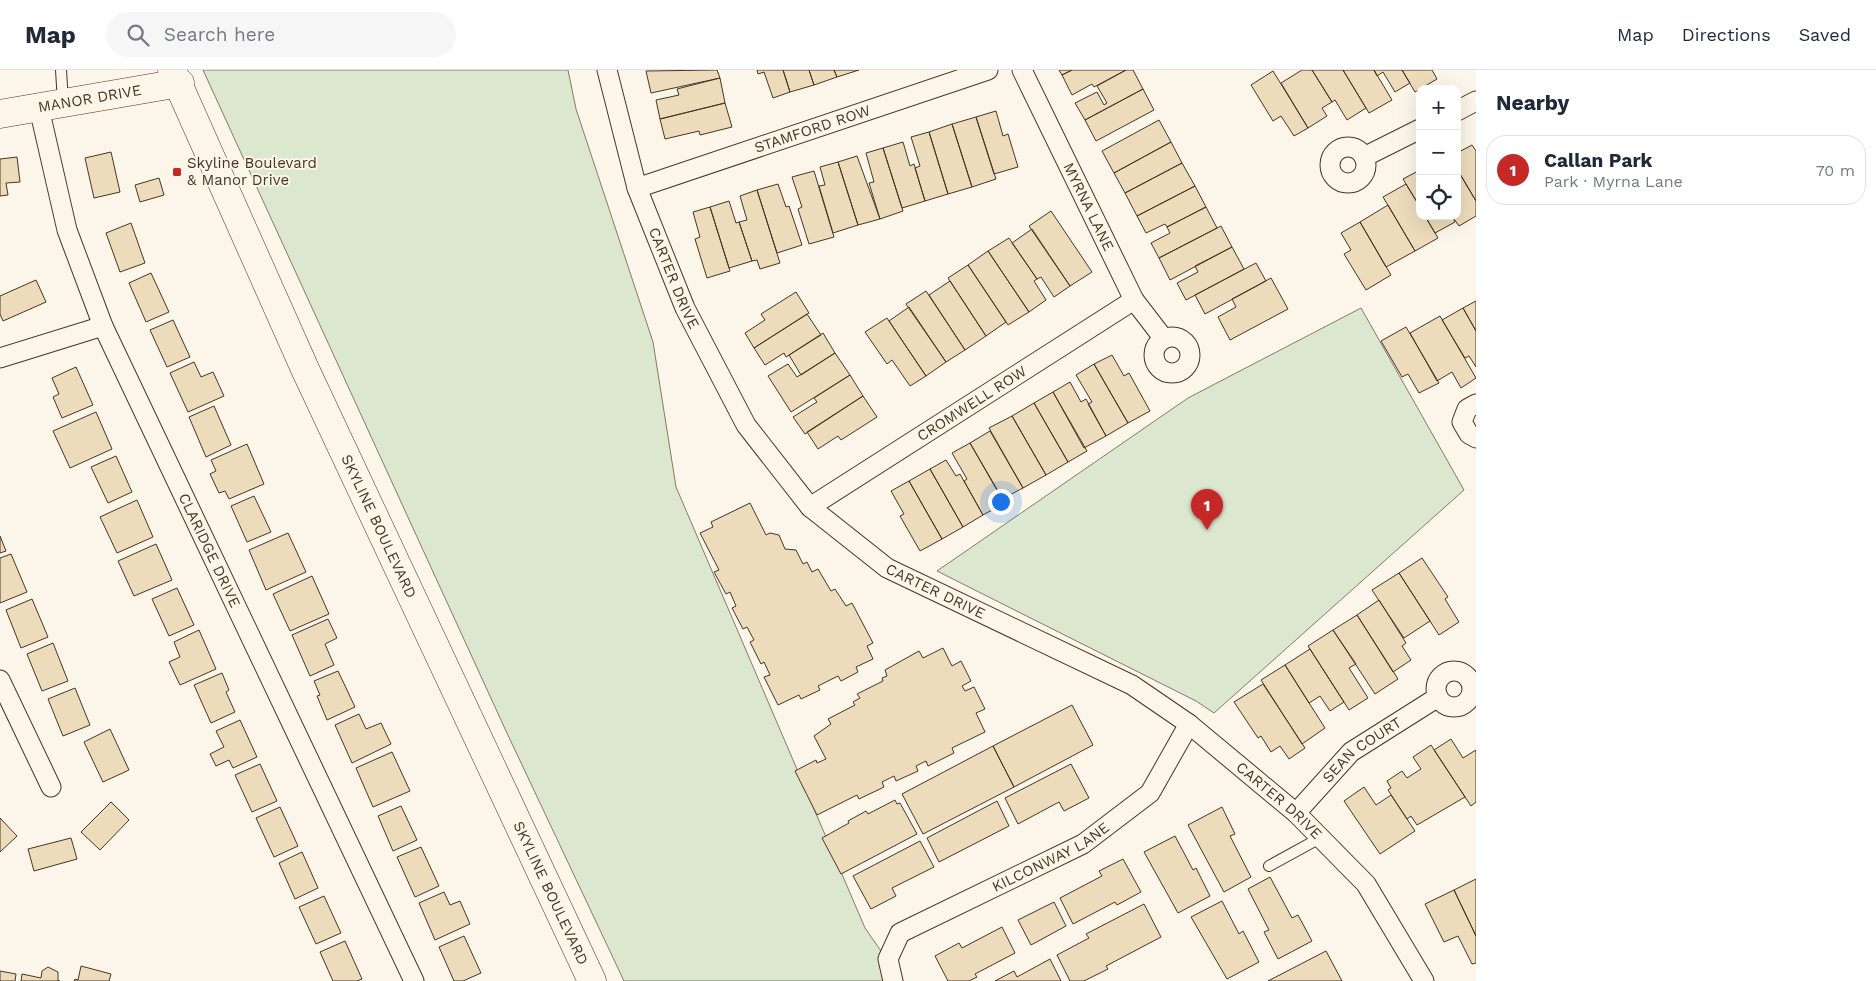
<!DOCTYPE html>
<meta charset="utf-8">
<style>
:root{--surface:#fff;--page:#f6f6f7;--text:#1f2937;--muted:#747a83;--line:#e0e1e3;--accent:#c62828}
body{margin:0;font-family:"Work Sans",sans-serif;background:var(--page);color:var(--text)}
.controls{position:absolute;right:15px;top:15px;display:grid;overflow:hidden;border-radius:10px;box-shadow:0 5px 20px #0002}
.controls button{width:45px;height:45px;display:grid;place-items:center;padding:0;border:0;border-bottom:1px solid var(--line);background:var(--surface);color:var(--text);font:25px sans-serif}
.you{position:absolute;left:1000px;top:431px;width:18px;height:18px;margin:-12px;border:4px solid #fff;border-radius:50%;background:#1a73e8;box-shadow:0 0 0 8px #1a73e833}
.badge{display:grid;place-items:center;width:32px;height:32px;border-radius:50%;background:var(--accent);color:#fff;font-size:16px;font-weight:700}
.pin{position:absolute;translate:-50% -41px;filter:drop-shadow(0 1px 2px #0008)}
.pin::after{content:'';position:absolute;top:26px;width:18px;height:15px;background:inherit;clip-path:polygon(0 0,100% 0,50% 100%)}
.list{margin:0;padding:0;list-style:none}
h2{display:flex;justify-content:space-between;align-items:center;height:65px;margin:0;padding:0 20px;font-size:21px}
h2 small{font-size:16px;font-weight:400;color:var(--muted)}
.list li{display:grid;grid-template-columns:32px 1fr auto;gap:15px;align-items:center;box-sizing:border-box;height:70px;margin:0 10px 10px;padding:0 10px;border:1px solid var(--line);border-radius:20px}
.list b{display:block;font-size:19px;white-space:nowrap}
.list p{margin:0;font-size:16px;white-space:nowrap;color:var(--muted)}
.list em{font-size:16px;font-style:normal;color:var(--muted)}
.icon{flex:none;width:28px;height:28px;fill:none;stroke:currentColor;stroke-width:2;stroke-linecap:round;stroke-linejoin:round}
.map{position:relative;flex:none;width:1476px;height:911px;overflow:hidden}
header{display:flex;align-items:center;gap:30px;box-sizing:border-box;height:70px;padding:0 25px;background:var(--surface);border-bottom:1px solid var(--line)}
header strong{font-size:24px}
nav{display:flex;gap:28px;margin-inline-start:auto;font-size:18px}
.search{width:350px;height:45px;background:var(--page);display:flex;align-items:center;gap:12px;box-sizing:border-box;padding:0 18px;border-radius:28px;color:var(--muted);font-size:19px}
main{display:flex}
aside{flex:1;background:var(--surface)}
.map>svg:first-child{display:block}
.green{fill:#dce7d0;stroke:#887966}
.building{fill:#ecdcbc;stroke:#4a3520}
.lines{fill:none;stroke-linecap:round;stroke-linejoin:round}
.lane-casing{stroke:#4a3520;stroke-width:12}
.street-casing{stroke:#4a3520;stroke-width:21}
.secondary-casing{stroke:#4a3520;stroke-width:29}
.primary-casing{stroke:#4a3520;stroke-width:29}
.lane{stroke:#fbf6e9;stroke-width:10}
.street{stroke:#fbf6e9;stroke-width:19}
.secondary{stroke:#fbf6e9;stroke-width:28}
.primary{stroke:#fbf6e9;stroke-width:28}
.poi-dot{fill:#c62828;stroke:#fbf6e9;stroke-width:2}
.labels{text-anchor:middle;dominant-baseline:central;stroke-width:4;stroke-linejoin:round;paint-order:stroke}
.street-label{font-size:15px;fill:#4a3520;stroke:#fbf6e9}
.poi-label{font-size:15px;fill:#4a3520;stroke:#fbf6e9;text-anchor:start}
</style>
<header>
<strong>Map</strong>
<div class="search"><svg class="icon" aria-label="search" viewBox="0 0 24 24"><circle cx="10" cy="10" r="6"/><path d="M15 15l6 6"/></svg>Search here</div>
<nav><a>Map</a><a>Directions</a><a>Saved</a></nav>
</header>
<main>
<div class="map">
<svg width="1476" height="911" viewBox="0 0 1476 911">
<rect width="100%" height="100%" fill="#fbf6e9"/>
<path class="green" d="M 203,0 L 568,0 L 576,39 L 653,272 L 676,417 L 865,858 L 902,911 L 624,911 L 506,661 Z
M 1361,238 L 1464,420 L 1214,643 L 1196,631 L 937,501 L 1188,328 Z"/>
<path class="building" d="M 717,0 L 720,8 L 651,23 L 646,1 Z
M 757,0 L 783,0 L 790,22 L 773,28 L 764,2 L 758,4 Z
M 783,0 L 809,0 L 814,15 L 790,22 Z
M 809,0 L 834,0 L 837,7 L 814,15 Z
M 834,0 L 859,0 L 837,7 Z
M 1059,0 L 1072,0 L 1062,5 Z
M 1072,0 L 1126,0 L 1094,17 L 1092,14 L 1072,25 L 1062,5 Z
M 1126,0 L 1133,0 L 1143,19 L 1085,50 L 1075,33 L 1097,22 L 1104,35 L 1107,33 L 1097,16 Z
M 1302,0 L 1312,0 L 1332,32 L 1322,38 L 1327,46 L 1308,58 L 1281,13 Z
M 1312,0 L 1343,0 L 1366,38 L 1347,50 L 1335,30 L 1332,32 Z
M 1343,0 L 1374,0 L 1392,30 L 1369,43 Z
M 1374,0 L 1402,0 L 1410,13 L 1395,22 L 1383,2 L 1377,6 Z
M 1402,0 L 1432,0 L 1437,9 L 1415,22 Z
M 1273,1 L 1308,58 L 1294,66 L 1281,46 L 1273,51 L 1251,15 Z
M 720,8 L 725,33 L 660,49 L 656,30 L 679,25 L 677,19 Z
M 1143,19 L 1154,40 L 1096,71 L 1085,50 Z
M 725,33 L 732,57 L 700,65 L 699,61 L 665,69 L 660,49 Z
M 996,41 L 1003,66 L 1008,64 L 1018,97 L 994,104 L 976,47 Z
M 976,47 L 996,109 L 972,117 L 952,54 Z
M 1159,50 L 1171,72 L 1114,103 L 1102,81 Z
M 952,54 L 972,117 L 948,124 L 929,62 Z
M 929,62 L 948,124 L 925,131 L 915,98 L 920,96 L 911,67 Z
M 903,72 L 910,96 L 914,94 L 925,131 L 902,138 L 883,78 Z
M 1171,72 L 1182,93 L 1125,123 L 1114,103 Z
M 1472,75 L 1476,81 L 1476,131 L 1457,99 L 1457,83 Z
M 883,78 L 903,141 L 880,149 L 869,113 L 874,112 L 866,83 Z
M 111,82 L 120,122 L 94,128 L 85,88 Z
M 857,86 L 880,149 L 858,155 L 838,92 Z
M 17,87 L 20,112 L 6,113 L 8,125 L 0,126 L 0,89 Z
M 838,92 L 858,155 L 833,163 L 819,116 L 825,115 L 820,97 Z
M 1182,93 L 1195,116 L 1137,146 L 1125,123 Z
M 1457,99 L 1476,131 L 1476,146 L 1459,156 L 1452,146 L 1457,146 Z
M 1420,100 L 1420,137 L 1403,109 Z
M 814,101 L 834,167 L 809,174 L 798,139 L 802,137 L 792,107 Z
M 159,108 L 164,125 L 140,132 L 135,115 Z
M 778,114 L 786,137 L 789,136 L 802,175 L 777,183 L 757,120 Z
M 1406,114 L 1420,137 L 1420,146 L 1425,146 L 1438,168 L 1415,181 L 1383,127 Z
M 1195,116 L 1206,137 L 1167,157 L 1165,154 L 1146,163 L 1137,146 Z
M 757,120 L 780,193 L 760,199 L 757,190 L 752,191 L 739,152 L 747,150 L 740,126 Z
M 729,131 L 736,153 L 739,152 L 752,191 L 729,198 L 710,137 Z
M 1388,135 L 1415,181 L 1386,197 L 1360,152 Z
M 710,137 L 730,201 L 707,208 L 695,169 L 700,167 L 693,142 Z
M 1206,137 L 1217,158 L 1159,188 L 1151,173 L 1170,163 L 1167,157 Z
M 1051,141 L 1092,202 L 1070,216 L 1029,156 Z
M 1425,146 L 1452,146 L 1455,152 L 1435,163 Z
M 1360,152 L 1391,205 L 1366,220 L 1344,184 L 1351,180 L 1341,163 Z
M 131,153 L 145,193 L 120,202 L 106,163 Z
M 1221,156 L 1232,177 L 1170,210 L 1159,188 Z
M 1032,159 L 1070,216 L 1054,227 L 1041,207 L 1037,209 L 1012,173 Z
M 1009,168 L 1037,209 L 1034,211 L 1046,230 L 1029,242 L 988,181 Z
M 1232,177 L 1244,199 L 1186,230 L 1177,213 L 1198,202 L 1195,196 Z
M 988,181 L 1029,242 L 1008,255 L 968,195 Z
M 1256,193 L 1266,211 L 1205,244 L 1195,225 Z
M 968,195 L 1006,252 L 986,266 L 948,208 Z
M 151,203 L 169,242 L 146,252 L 129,213 Z
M 1271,208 L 1288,239 L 1230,270 L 1218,247 L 1236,237 L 1232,229 Z
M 36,210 L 46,232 L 3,251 L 0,244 L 0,226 Z
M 950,211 L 986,266 L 965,280 L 929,225 Z
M 926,221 L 965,280 L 946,292 L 906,234 Z
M 796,222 L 809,243 L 754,278 L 745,263 L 765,250 L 761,244 Z
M 1476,231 L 1476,261 L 1463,238 Z
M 909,237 L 946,292 L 926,306 L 889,251 Z
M 1463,238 L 1476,261 L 1476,297 L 1469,286 L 1465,288 L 1442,250 Z
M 807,244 L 821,265 L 786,287 L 784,283 L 765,295 L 754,278 Z
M 1440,246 L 1476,308 L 1461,318 L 1452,302 L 1437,311 L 1410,263 Z
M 887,248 L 926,306 L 910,316 L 892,290 L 887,294 L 865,262 Z
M 173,250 L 190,287 L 167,297 L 150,260 Z
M 1406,257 L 1439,313 L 1419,323 L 1408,304 L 1402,307 L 1381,271 Z
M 823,263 L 835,283 L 801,305 L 789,285 Z
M 835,283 L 850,305 L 791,342 L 768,306 L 788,294 L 797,307 Z
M 1112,285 L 1124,306 L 1129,303 L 1150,341 L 1128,353 L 1094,294 Z
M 194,292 L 201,307 L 213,302 L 224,326 L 188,342 L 170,303 Z
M 1094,294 L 1128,353 L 1106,366 L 1088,334 L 1092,332 L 1076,305 Z
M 76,297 L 93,335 L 62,348 L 53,327 L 59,324 L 52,308 Z
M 850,305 L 863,326 L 805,364 L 793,347 L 817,332 L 814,328 Z
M 1070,312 L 1081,332 L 1086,329 L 1106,366 L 1084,378 L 1053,322 Z
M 1053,322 L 1087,381 L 1068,392 L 1034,333 Z
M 863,326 L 877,347 L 841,370 L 838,366 L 818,379 L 807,362 Z
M 1034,333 L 1068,392 L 1046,405 L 1012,346 Z
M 214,336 L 231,375 L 206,387 L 189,347 Z
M 96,342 L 112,379 L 70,398 L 53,361 Z
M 1012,346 L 1046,405 L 1023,418 L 989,358 Z
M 990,361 L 1023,418 L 1002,429 L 970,373 Z
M 970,373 L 1005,433 L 983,445 L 964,411 L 967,409 L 952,383 Z
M 247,374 L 264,414 L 229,429 L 225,421 L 219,423 L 210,404 L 216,401 L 211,390 Z
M 116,386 L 132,422 L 108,433 L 91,397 Z
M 946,390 L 956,406 L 960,404 L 983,445 L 963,457 L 930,399 Z
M 930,399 L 963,457 L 942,469 L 909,411 Z
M 909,411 L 942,469 L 920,481 L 900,446 L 904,444 L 891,421 Z
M 254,426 L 271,462 L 247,472 L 231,436 Z
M 137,430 L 153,467 L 117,483 L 100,447 Z
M 750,433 L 766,465 L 770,463 L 779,465 L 785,479 L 796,480 L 803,494 L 807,492 L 812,502 L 818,499 L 831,521 L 835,519 L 846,536 L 852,533 L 873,573 L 867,576 L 873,589 L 856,597 L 858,602 L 841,611 L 838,606 L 818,616 L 820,620 L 801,629 L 799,625 L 778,635 L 764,607 L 770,605 L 764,592 L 761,594 L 750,572 L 754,570 L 747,557 L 743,559 L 732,538 L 736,536 L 730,522 L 726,524 L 714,502 L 719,500 L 700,463 L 713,457 L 711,452 Z
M 288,463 L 306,502 L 266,520 L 249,480 Z
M 0,466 L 6,481 L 0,483 Z
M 156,474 L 172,510 L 134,526 L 118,491 Z
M 11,484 L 27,522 L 0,533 L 0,488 Z
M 1422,488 L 1448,527 L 1445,529 L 1459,552 L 1439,565 L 1399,503 Z
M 1399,503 L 1430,551 L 1404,568 L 1372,520 Z
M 312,506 L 329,544 L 290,561 L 273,524 Z
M 177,518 L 194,555 L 169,566 L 152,529 Z
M 32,529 L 48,567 L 21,578 L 6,540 Z
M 1379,530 L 1406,573 L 1402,576 L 1411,590 L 1393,602 L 1357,545 Z
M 1357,545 L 1398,609 L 1375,624 L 1333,560 Z
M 328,549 L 337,568 L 325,574 L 334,595 L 310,606 L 292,565 Z
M 199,560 L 216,599 L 180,615 L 169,592 L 180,587 L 174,572 Z
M 1333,560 L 1356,594 L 1349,598 L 1368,628 L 1349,640 L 1308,576 Z
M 53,573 L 68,611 L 42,621 L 27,584 Z
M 943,578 L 952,596 L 961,591 L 971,611 L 962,616 L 965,621 L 974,617 L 985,639 L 976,643 L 985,662 L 952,678 L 954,683 L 928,696 L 926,691 L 916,696 L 918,701 L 896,711 L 894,706 L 882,712 L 884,717 L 859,729 L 857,725 L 817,745 L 795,701 L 816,690 L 817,693 L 826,689 L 814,666 L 831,654 L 828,649 L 855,635 L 853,632 L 860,628 L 857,624 L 883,611 L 882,608 L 887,606 L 885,600 L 919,581 L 923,588 Z
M 1310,579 L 1344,632 L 1330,641 L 1320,626 L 1309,633 L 1285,595 Z
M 1285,595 L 1325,658 L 1302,674 L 1261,610 Z
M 338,601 L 355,637 L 327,650 L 317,626 L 320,625 L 314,611 Z
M 222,603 L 229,620 L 226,622 L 235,642 L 211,653 L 194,615 Z
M 1263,614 L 1305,678 L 1289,689 L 1280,676 L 1271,682 L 1261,666 L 1258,668 L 1234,632 Z
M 75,618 L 90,655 L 63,666 L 48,629 Z
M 1072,635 L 1093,675 L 1014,717 L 993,676 Z
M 359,644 L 366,659 L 381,653 L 391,674 L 352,693 L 335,655 Z
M 240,650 L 257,687 L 233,698 L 229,690 L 216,696 L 210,684 L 224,677 L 216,661 Z
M 110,659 L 129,700 L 103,712 L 84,672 Z
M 1451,669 L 1463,688 L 1476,680 L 1476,732 L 1471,736 L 1434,680 Z
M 1431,675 L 1465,727 L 1417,755 L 1411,746 L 1407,749 L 1388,720 L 1391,718 L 1387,711 L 1402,701 L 1407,708 L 1421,699 L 1413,687 Z
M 993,676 L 1014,717 L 923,764 L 902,724 Z
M 392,682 L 410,721 L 373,737 L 356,698 Z
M 260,694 L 277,731 L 252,742 L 235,705 Z
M 1071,694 L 1089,728 L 1064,741 L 1059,732 L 1018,754 L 1005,728 Z
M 1364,717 L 1376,735 L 1391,725 L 1415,761 L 1380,784 L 1344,731 Z
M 895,730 L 897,734 L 900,733 L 917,764 L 841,804 L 822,768 L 849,753 L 848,751 L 866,741 L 868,744 Z
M 997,731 L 1009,756 L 939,792 L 927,768 Z
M 111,732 L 129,750 L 100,780 L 81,762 Z
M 401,736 L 417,770 L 393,781 L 378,746 Z
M 280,737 L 298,776 L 274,787 L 256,748 Z
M 1222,737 L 1235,764 L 1230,766 L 1251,807 L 1224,822 L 1188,755 Z
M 0,748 L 17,766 L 0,782 Z
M 1175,766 L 1193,800 L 1196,798 L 1210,826 L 1178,843 L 1144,782 Z
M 71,768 L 77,789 L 34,801 L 28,779 Z
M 920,771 L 934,797 L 892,818 L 896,826 L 871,839 L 853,806 Z
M 421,777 L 439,816 L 415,827 L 397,787 Z
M 302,782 L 318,818 L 295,829 L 279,793 Z
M 1123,789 L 1141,822 L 1117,835 L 1115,832 L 1073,854 L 1060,828 L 1102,806 L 1099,801 Z
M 1270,807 L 1292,848 L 1298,845 L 1312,871 L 1278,889 L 1264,862 L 1269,860 L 1248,819 Z
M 1476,809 L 1476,866 L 1454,820 Z
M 1454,820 L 1476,866 L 1476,893 L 1472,894 L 1458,866 L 1444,872 L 1425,834 Z
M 444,822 L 450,835 L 460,831 L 470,854 L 435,870 L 419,833 Z
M 324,826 L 341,863 L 316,874 L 299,837 Z
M 1222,831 L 1239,864 L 1243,861 L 1259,892 L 1227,909 L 1191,847 Z
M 1054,832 L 1066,856 L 1031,875 L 1018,850 Z
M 1144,834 L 1161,867 L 1106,896 L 1108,899 L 1084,911 L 1070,911 L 1057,885 L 1089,868 L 1086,864 Z
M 1002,857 L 1015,883 L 975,904 L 977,907 L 969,911 L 948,911 L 935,886 L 959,873 L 962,878 Z
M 464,866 L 481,903 L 463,911 L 454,911 L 439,877 Z
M 345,871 L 362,909 L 357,911 L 333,911 L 320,882 Z
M 1326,881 L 1342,911 L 1268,911 Z
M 1050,889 L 1061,911 L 995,911 L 1014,901 L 1017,907 Z
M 81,896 L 111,904 L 109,911 L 74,911 L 75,909 L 78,910 Z
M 48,897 L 58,902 L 58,911 L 60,911 L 21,911 L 22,904 L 41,908 L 42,901 Z
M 0,901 L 16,904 L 15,911 L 0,911 Z"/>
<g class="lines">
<defs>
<path id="lane" d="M 61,0 L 63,32
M 1269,796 L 1320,768"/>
<g id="street">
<path id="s1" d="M 607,0 L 637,118 L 685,238 L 746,355 L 810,437 L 887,498 L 1132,615 L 1189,654 L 1296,743 L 1366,814 L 1424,911"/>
<path id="s2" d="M 1022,0 L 1134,230 L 1164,269"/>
<path id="s3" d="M 39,38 L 67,160 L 103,256 L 414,911"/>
<path d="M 1457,41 L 1476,31"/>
<circle cx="1348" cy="95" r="18"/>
<path d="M 1364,87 L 1420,59"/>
<path id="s4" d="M 637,118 L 988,0"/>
<circle cx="1172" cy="285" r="18"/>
<path d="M 0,288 L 103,256"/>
<path d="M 1476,334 L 1467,339 L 1462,352 L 1469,364 L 1476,368"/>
<path id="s5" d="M 810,437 L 1134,230"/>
<circle cx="1454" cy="619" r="18"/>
<path d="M 0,610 L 51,717"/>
<path id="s6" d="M 1296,743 L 1351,682 L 1438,627"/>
<path id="s7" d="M 893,911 L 888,889 L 900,863 L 1083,774 L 1150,723 L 1189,654"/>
</g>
<g id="secondary">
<path id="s8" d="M 0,44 L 180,13"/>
</g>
<g id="primary">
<path id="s9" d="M 172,0 L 305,299 L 592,911"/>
</g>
</defs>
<use href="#lane" class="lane-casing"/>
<use href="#street" class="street-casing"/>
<use href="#secondary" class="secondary-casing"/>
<use href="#primary" class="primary-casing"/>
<use href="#lane" class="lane"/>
<use href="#street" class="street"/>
<use href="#secondary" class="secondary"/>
<use href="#primary" class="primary"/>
</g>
<rect class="poi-dot" x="172" y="97" width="10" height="10" rx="2.5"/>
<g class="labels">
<g class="street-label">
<text stroke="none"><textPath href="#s8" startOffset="91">MANOR DRIVE</textPath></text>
<text stroke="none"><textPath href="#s4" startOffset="185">STAMFORD ROW</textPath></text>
<text stroke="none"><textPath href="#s2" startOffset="152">MYRNA LANE</textPath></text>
<text stroke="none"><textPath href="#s1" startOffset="219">CARTER DRIVE</textPath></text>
<text stroke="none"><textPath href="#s5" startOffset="192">CROMWELL ROW</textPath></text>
<text stroke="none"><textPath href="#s9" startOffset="501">SKYLINE BOULEVARD</textPath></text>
<text stroke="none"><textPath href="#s3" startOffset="476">CLARIDGE DRIVE</textPath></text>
<text stroke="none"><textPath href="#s1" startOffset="639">CARTER DRIVE</textPath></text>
<text stroke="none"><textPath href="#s6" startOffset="92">SEAN COURT</textPath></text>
<text stroke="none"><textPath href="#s1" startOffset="1044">CARTER DRIVE</textPath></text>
<text stroke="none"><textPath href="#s7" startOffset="220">KILCONWAY LANE</textPath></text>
<text stroke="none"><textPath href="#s9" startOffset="906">SKYLINE BOULEVARD</textPath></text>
</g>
<g class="poi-label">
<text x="187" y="93">Skyline Boulevard<tspan x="187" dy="17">&amp; Manor Drive</tspan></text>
</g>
</g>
</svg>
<div class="controls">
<button>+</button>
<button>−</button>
<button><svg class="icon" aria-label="locate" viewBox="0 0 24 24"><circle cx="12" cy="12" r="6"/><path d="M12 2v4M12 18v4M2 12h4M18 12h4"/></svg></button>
</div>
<div class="you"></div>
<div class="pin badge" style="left:1207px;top:460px">1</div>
</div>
<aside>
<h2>Nearby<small></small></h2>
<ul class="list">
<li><span class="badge">1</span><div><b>Callan Park</b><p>Park · Myrna Lane</p></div><em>70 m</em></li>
</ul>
</aside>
</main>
